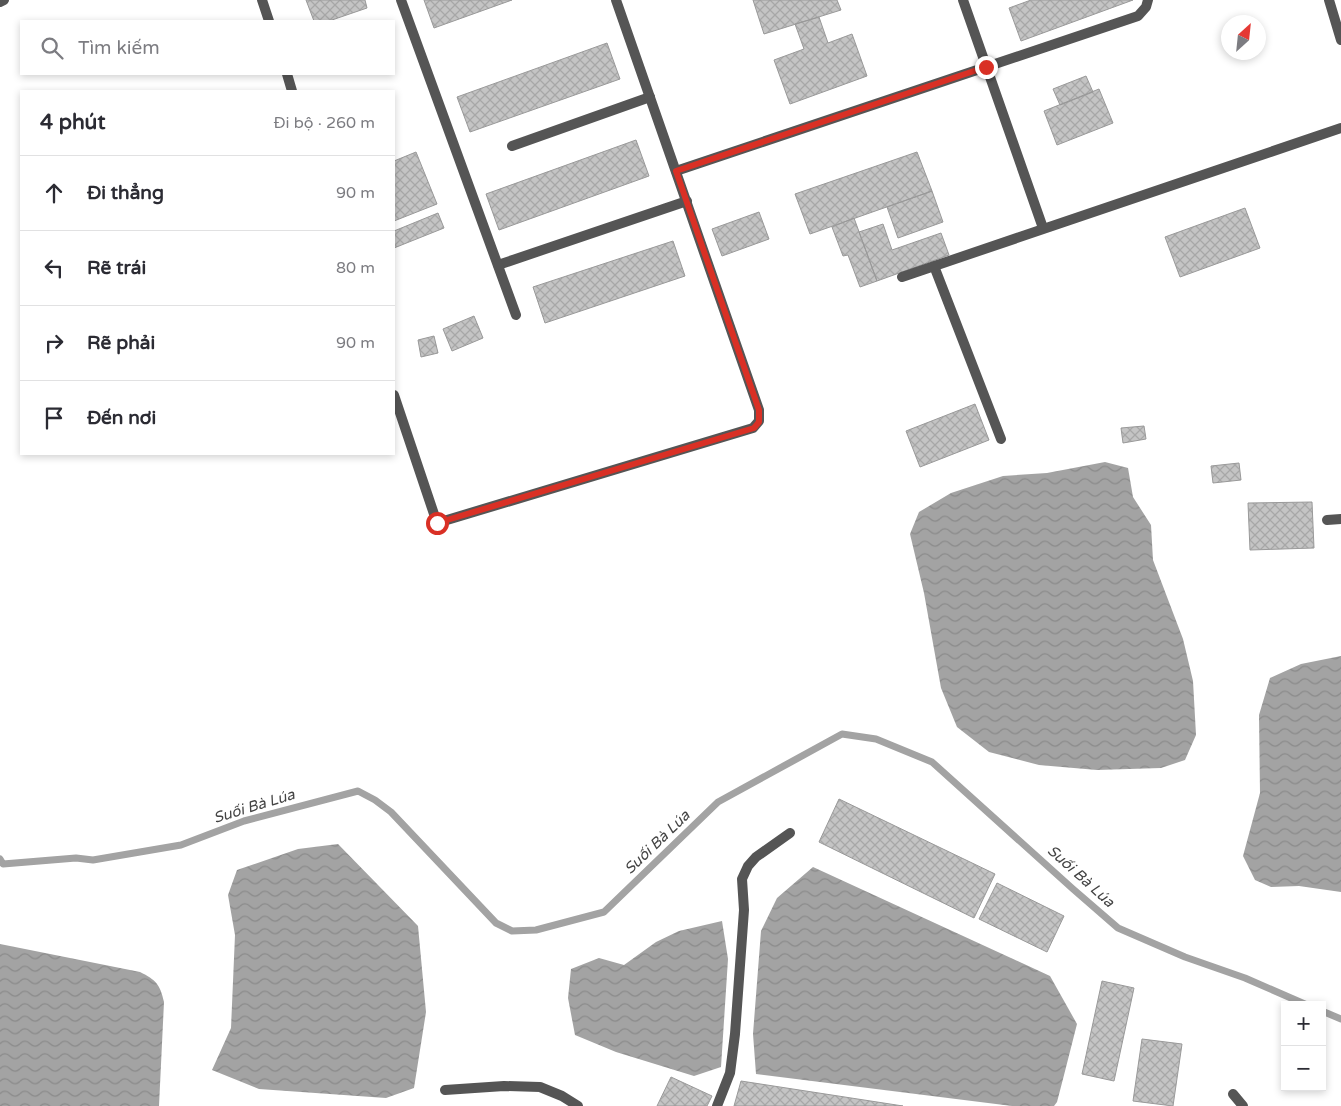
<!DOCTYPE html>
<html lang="vi">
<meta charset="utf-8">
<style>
:root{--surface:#fff;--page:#f2f2f3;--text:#2b2b33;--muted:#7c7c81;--line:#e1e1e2}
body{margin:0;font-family:"Varela Round",sans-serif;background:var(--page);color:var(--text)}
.controls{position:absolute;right:15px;bottom:15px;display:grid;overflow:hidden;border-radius:0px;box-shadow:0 2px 8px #0003}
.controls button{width:45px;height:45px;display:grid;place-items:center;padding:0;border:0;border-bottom:1px solid var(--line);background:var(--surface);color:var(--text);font:25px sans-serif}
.compass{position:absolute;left:1221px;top:15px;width:45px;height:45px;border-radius:50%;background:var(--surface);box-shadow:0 2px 8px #0003;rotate:27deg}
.stop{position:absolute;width:15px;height:15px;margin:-11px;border:4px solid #d93025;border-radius:50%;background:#fff}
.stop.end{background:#d93025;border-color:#fff;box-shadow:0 1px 5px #0008}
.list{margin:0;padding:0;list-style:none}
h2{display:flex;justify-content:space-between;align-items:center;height:65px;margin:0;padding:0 20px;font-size:21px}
h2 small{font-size:16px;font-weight:400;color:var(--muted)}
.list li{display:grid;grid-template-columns:32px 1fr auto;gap:15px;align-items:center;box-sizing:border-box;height:75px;padding:0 20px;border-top:1px solid var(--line)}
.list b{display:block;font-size:19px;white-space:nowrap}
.list em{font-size:16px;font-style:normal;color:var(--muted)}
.icon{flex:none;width:28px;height:28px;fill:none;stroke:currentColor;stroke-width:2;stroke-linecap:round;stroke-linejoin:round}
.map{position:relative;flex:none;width:1341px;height:1106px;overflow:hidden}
.search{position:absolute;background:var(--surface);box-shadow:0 2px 8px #0003;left:20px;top:20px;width:375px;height:55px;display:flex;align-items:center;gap:12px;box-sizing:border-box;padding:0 18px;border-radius:0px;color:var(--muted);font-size:19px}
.panel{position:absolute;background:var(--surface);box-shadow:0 2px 8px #0003;left:20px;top:90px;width:375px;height:365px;border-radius:0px}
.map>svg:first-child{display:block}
.water{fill:url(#water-waves)}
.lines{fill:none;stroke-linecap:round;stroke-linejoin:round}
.stream{stroke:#a3a3a3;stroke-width:7}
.building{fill:url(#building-cross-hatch);stroke:#999}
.service{stroke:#555;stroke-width:10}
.minor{stroke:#555;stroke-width:10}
.route{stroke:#d93025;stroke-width:6}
.labels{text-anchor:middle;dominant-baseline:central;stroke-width:4;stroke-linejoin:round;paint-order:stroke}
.water-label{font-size:15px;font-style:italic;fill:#444;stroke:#fff}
</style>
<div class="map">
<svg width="1341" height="1106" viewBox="0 0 1341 1106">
<defs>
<pattern id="water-waves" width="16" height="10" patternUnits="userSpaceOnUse" patternTransform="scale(1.25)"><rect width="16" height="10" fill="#a3a3a3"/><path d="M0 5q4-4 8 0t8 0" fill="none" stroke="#8b8b8b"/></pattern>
<pattern id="building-cross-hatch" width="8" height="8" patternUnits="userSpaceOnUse" patternTransform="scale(1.25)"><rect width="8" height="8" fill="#c4c4c4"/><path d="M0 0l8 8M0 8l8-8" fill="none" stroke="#a7a7a7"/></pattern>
</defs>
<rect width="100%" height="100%" fill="#fff"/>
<path class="water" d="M 1105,462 L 1128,468 L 1133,497 L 1151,525 L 1153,560 L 1183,639 L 1193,681 L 1196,735 L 1185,760 L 1161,768 L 1097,770 L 1039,765 L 989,752 L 957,727 L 941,688 L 924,593 L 910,534 L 919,512 L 951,493 L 1003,476 L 1047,473 Z
M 1341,656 L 1341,892 L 1299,886 L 1271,887 L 1255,880 L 1243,856 L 1260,793 L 1259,715 L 1270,678 L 1301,664 Z
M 338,844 L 418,926 L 426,1012 L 414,1088 L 386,1098 L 259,1089 L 212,1070 L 231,1028 L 235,935 L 228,895 L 237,870 L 298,849 Z
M 813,867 L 1050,976 L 1077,1024 L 1063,1079 L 1057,1102 L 1054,1106 L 1012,1106 L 756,1074 L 753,1034 L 761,931 L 777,898 Z
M 722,921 L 728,959 L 721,1067 L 694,1076 L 616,1052 L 575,1035 L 568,998 L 571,969 L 599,958 L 624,965 L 656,942 L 679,931 Z
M 0,944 L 140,972 C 156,980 160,984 164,1002 L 159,1106 L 0,1106 Z"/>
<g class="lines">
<path class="stream" d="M 0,859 L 3,864 L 76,858 L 93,860 L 181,845 L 244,821 L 358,791 L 375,800 L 391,812 L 496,923 L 512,931 L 536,930 L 604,912 L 718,802 L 842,734 L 876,739 L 932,762 L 1073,889 L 1118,928 L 1185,957 L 1245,978 L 1307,1005
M 1322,1011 L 1341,1019"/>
</g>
<path class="building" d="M 306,0 L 365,0 L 367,8 L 329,21 L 314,21 Z
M 424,0 L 512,0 L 434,28 Z
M 753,0 L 837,0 L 841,10 L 764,34 Z
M 1031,0 L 1133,0 L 1021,41 L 1009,8 Z
M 819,17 L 828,43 L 852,34 L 867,76 L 790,104 L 774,60 L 804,49 L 795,24 Z
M 607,43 L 620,79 L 470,132 L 457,97 Z
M 1086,76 L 1093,92 L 1060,105 L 1053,89 Z
M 1099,89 L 1113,123 L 1057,145 L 1044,111 Z
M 636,140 L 649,176 L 499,230 L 486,194 Z
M 416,152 L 437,204 L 394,221 L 394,161 Z
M 917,152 L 932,191 L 810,234 L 795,194 Z
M 932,191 L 943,222 L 898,238 L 887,207 Z
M 1245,208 L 1260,248 L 1180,277 L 1165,237 Z
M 759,212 L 769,239 L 722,256 L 712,229 Z
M 438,213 L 444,228 L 394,248 L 394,231 Z
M 854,218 L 877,281 L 860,287 L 848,255 L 843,256 L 832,227 Z
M 883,224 L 892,250 L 941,233 L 949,255 L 877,281 L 859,232 Z
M 673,241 L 685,276 L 545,323 L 533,287 Z
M 474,316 L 483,338 L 452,351 L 443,329 Z
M 434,336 L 438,353 L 421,357 L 418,340 Z
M 975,404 L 989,440 L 920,467 L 906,431 Z
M 1144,426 L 1146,439 L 1123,443 L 1121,428 Z
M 1239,463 L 1241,480 L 1213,483 L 1211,466 Z
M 1312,502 L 1314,548 L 1250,550 L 1248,503 Z
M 839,799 L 995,874 L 974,918 L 819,842 Z
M 997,883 L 1064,916 L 1047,952 L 979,919 Z
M 1102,981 L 1134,988 L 1114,1081 L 1082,1074 Z
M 1142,1039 L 1182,1044 L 1173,1106 L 1133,1101 Z
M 671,1077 L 712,1096 L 707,1106 L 657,1106 Z
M 741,1081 L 903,1106 L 734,1106 Z"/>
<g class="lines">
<path class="service" d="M 512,146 L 650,97
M 676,171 L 1138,16 L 1146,7 L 1148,0
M 498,265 L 687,201
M 1233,1094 L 1243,1106
M 717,1106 L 730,1073 L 735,1034 L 744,910 L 742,879 L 748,866 L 756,857 L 790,833"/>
<path class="minor" d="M 262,0 L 269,21
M 401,0 L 516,315
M 963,0 L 1043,228
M 1329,0 L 1341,40
M 0,2 L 4,0
M 287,74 L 292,91
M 934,266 L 1001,439
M 902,277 L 1341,128
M 394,395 L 437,523 L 753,428 L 759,421 L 759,410 L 616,0
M 1327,520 L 1341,519
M 445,1090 L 504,1086 L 540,1087 L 562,1096 L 578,1106"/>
</g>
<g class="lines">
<path class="route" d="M 437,523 L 754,428 L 759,422 L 759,410 L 676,171 L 986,67"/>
</g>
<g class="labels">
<g class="water-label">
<text transform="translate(254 806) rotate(-17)">Suối Bà Lúa</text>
<text transform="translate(657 842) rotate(-44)">Suối Bà Lúa</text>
<text transform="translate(1081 876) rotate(42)">Suối Bà Lúa</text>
</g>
</g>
</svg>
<div class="controls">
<button>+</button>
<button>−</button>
</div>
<svg class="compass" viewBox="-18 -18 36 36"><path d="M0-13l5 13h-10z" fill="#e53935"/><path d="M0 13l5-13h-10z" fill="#7c7c81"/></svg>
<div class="stop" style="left:437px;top:523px"></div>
<div class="stop end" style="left:986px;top:67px"></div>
<div class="search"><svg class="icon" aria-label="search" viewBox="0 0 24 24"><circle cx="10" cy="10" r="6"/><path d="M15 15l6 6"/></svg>Tìm kiếm</div>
<section class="panel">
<h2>4 phút<small>Đi bộ · 260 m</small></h2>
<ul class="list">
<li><svg class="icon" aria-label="ahead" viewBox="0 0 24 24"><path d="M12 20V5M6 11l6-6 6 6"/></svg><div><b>Đi thẳng</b></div><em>90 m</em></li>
<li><svg class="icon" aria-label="left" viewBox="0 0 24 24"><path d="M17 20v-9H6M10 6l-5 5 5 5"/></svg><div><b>Rẽ trái</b></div><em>80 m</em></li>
<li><svg class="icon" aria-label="right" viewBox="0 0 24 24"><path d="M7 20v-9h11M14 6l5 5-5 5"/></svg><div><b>Rẽ phải</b></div><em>90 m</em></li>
<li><svg class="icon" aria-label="arrive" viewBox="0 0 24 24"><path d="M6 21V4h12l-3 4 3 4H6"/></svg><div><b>Đến nơi</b></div></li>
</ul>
</section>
</div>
